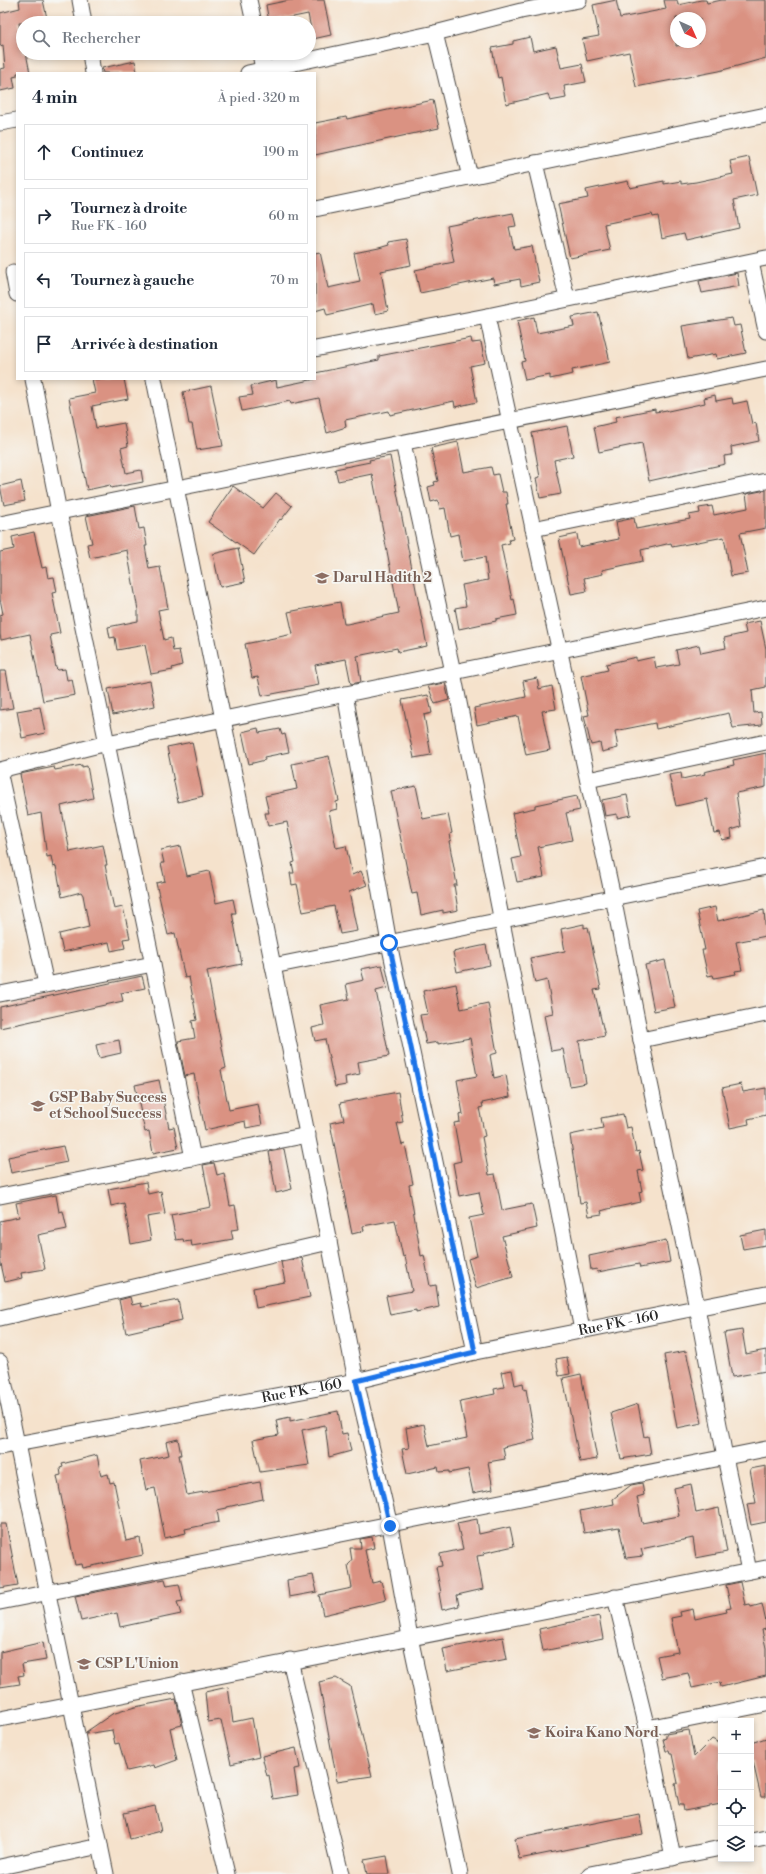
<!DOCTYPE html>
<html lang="fr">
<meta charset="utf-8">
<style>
:root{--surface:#fff;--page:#f2f2f3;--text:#1f2937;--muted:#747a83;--line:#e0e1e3}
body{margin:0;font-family:"Libre Bodoni",serif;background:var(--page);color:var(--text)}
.controls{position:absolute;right:12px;bottom:12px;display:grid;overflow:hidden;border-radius:0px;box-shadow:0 2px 6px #0003}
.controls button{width:36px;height:36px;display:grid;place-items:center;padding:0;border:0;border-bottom:1px solid var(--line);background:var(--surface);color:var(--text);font:20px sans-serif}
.compass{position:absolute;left:670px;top:12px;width:36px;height:36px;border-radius:50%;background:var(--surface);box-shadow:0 2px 6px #0003;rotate:135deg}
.stop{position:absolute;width:12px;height:12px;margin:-9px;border:3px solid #1a73e8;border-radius:50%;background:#fff}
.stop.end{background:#1a73e8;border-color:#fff;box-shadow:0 1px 4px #0008}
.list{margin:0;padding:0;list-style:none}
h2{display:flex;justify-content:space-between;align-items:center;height:52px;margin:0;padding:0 16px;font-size:17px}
h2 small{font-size:13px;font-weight:400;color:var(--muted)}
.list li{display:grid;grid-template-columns:26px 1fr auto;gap:12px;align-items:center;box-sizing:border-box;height:56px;margin:0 8px 8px;padding:0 8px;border:1px solid var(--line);border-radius:0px}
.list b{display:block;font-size:15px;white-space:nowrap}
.list p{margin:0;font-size:13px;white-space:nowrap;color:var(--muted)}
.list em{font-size:13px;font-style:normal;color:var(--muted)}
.icon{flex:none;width:22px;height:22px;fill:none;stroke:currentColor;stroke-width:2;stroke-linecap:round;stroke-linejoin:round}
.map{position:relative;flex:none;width:766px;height:1874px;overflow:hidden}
.search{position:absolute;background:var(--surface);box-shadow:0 2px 6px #0003;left:16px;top:16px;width:300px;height:44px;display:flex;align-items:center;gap:10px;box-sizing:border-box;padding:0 14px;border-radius:22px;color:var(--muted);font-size:15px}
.panel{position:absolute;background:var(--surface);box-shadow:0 2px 6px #0003;left:16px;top:72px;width:300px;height:308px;border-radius:0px}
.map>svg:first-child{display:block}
.building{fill:#da9282;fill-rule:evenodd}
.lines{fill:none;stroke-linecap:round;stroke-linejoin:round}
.street-casing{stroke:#494643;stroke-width:17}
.street{stroke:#fff;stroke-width:15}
.route{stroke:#1a73e8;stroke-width:5}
.labels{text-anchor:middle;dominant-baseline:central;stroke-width:3.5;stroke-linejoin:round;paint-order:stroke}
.education-label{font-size:14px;font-weight:bold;fill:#785e54;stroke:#f6f6f2;text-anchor:start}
.street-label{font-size:14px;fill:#2b2b2b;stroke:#f6f6f2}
</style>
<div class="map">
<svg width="766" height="1874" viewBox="0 0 766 1874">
<rect width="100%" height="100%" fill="#f6f6f2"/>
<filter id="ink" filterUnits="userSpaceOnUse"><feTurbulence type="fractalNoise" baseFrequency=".025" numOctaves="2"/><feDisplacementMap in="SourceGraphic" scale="8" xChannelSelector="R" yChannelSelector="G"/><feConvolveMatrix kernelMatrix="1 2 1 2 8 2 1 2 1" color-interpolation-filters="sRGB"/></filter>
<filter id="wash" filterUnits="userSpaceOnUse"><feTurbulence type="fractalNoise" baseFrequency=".012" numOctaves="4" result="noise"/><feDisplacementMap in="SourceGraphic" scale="16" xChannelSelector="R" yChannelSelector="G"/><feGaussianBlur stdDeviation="0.9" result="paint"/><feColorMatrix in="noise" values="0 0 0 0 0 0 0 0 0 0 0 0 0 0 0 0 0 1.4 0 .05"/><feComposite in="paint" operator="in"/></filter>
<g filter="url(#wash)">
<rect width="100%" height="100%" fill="#f5e2cc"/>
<g id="blocks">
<path class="building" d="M 19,0 L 43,0 L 48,23 L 19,23 L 23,53 L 26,53 L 30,73 L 17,73 L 17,76 L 13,77 L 15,88 L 0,91 L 0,69 L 5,68 L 3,45 L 0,46 L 0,13 L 20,8 Z
M 290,0 L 324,0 L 331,35 L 313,39 L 308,14 L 269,22 L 266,5 Z
M 616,0 L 620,18 L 666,9 L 664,0 L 677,0 L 678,5 L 701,0 L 706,0 L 707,3 L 722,0 L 766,0 L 766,58 L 719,71 L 636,87 L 629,52 L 587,61 L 582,39 L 599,36 L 593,5 ZM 676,18 L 700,18 L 700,42 L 676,46 Z
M 530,37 L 533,51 L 556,46 L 561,68 L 582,64 L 586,82 L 564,86 L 566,98 L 550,101 L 548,94 L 506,104 L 501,77 L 498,78 L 492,48 L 513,44 L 513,41 Z
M 135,61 L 137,73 L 103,73 L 102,68 Z
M 433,100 L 439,128 L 315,155 L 315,123 L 346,117 L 347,119 Z
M 749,157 L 757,195 L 734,200 L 739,228 L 686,240 L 684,233 L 662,238 L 658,216 L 653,217 L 652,214 L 604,224 L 610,250 L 570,258 L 558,204 L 588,198 L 586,190 L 628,181 L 630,188 L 664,181 L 664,184 L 681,181 L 681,184 L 696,182 L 733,174 L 730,161 Z
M 513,213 L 516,226 L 509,227 L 514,249 L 532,246 L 539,282 L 521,286 L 520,279 L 494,284 L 493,278 L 420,293 L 415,270 L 454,262 L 447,226 Z
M 406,239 L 411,265 L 381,271 L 388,311 L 375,314 L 373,304 L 327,315 L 325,308 L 315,311 L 315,253 L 320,252 L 328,288 L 360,281 L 354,253 L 379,248 L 389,245 L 388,242 Z
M 737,273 L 739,286 L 702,293 L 699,281 Z
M 598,312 L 610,362 L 572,370 L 573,374 L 550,379 L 550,375 L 525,380 L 521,362 L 525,361 L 517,321 L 534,317 L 537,333 L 574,326 L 572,317 Z
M 732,318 L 734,326 L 740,325 L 746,353 L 717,359 L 716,354 L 688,359 L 682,326 Z
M 471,338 L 472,343 L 481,342 L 485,363 L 470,366 L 477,402 L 455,407 L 454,401 L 390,415 L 389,411 L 345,420 L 346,427 L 327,433 L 319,398 L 291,404 L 290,401 L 242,411 L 239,397 L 253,395 L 251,386 L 276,380 L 277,387 L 315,379 L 315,373 L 379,360 L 379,356 Z
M 92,379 L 124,379 L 128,399 L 92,406 L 96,428 L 124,423 L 128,446 L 121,448 L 126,473 L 141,470 L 143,482 L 111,488 L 110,485 L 87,490 L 69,398 L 95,393 Z
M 211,386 L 223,446 L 197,450 L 192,424 L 189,424 L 183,392 Z
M 715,395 L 716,401 L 732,398 L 733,404 L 747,401 L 752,424 L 756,423 L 759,441 L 731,447 L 732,455 L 724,456 L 725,464 L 649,481 L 642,443 L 599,452 L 594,427 L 616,422 L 615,417 L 655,409 L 655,412 L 667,410 L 668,411 L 705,403 L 704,398 Z
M 567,426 L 573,456 L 554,460 L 561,494 L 540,498 L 536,478 L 540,477 L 532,433 Z
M 458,442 L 464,472 L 491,467 L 493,475 L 498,474 L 502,492 L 506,492 L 508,504 L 506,504 L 513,539 L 509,540 L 510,543 L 501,545 L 512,600 L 514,599 L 517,615 L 496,619 L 496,621 L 459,629 L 455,608 L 466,606 L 462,585 L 488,580 L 485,557 L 463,561 L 458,534 L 450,536 L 445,508 L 440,509 L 438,500 L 431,502 L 428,487 L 435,485 L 434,482 L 438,481 L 431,448 Z
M 390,456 L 427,646 L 398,652 L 397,648 L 357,656 L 361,682 L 351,684 L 346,659 L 315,665 L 319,685 L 262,696 L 258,677 L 252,678 L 245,644 L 293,634 L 288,612 L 340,602 L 344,624 L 347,624 L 399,613 L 372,474 L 338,481 L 335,469 L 370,462 L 369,460 Z
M 21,481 L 25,501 L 4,505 L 0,486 Z
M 233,486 L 263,508 L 276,493 L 292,506 L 281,520 L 280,519 L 254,555 L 208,522 Z
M 766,490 L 766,528 L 740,533 L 748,573 L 731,576 L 724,537 L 672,547 L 671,543 L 641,550 L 643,561 L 602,570 L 603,574 L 584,578 L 587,591 L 571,594 L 559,538 L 577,534 L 579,547 L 619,539 L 616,522 L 634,518 L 636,529 L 690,519 L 689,515 L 700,513 L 699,508 L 712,506 L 714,515 L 748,508 L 746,494 Z
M 135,506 L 139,529 L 144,528 L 147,546 L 145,546 L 149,569 L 160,567 L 168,608 L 158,610 L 164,640 L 171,638 L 173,651 L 179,650 L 182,665 L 172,668 L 173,670 L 151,674 L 145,645 L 117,650 L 115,637 L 110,638 L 108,627 L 138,621 L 138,610 L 127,550 L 90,558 L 87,544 L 92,543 L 86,516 Z
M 34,532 L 42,568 L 46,567 L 48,578 L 54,577 L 57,592 L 52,593 L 60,633 L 50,635 L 56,668 L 58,670 L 65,669 L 67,680 L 72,679 L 75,695 L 43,701 L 30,634 L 1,640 L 0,634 L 0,615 L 3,614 L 0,599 L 0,552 L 14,549 L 12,537 Z
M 238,548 L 245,582 L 220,587 L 213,554 Z
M 760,621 L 766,649 L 766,687 L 752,690 L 754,713 L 761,712 L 762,725 L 733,728 L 729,713 L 656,729 L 655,723 L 615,731 L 618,748 L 602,752 L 600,743 L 591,745 L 584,716 L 589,715 L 581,676 L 608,670 L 606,664 L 636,657 L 636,661 L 654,657 L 656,668 L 679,664 L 676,650 L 699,645 L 701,653 L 726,648 L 724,638 L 746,633 L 744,624 Z
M 0,671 L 6,671 L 13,708 L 0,710 Z
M 537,678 L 539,689 L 552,686 L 556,709 L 542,711 L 550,750 L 526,755 L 518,716 L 477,725 L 474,708 L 526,697 L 523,681 Z
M 150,681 L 155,706 L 113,715 L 108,689 Z
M 445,683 L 449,700 L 435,704 L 428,686 Z
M 428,695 L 432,713 L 424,715 L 431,755 L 414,758 L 402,700 Z
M 40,707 L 45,733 L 22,738 L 17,711 Z
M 258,728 L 259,733 L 280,729 L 282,735 L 285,734 L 289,752 L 264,757 L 265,760 L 249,764 L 242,732 Z
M 192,742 L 203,796 L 178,802 L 167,747 Z
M 766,753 L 766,787 L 736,793 L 741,827 L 731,830 L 732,838 L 722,840 L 720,832 L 714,833 L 707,799 L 676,806 L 669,775 L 681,773 L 682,779 L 705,774 L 704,772 L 734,765 L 733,760 Z
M 329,756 L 339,801 L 336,802 L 337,809 L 329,811 L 336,848 L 346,846 L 352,875 L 361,871 L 367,885 L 349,892 L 357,931 L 340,934 L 334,906 L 303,912 L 297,884 L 292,885 L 290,873 L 294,873 L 292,863 L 295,862 L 287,822 L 268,826 L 265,813 L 269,813 L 265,796 L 297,789 L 292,764 Z
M 82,765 L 82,767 L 87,766 L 93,798 L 61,806 L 70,852 L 103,845 L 107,865 L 105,865 L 114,909 L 123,907 L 130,938 L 123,939 L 125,948 L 111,951 L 109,942 L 63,952 L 59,934 L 89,927 L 83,895 L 81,892 L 62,897 L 56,866 L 53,867 L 51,856 L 47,857 L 41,813 L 28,816 L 20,774 L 54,767 L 55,770 Z
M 416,786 L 423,819 L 448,814 L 452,833 L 450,834 L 451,840 L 449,841 L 457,885 L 454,885 L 458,910 L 443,913 L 443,910 L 421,915 L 417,893 L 412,894 L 391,791 Z
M 627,795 L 631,815 L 617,818 L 617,814 L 605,816 L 602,800 Z
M 577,796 L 580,810 L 566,813 L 572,840 L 538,847 L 544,877 L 517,882 L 512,859 L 521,857 L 512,813 L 535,808 L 535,805 Z
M 180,846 L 187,876 L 209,871 L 216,903 L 233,899 L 236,913 L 232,913 L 242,964 L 207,971 L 226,1068 L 221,1070 L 229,1110 L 258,1104 L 262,1125 L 246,1128 L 245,1121 L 205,1130 L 194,1074 L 185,1076 L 178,1041 L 195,1038 L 192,1021 L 197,1020 L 189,977 L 185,978 L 175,933 L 168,935 L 156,883 L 165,881 L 161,863 L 164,863 L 161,850 Z
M 715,907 L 718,921 L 764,910 L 766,936 L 736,942 L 742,970 L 735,971 L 736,974 L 714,978 L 713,975 L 708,976 L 702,950 L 705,950 L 697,911 Z
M 584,924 L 584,928 L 588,927 L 601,989 L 594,990 L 605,1036 L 579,1041 L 586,1083 L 570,1086 L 563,1049 L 551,1051 L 544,1015 L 553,1013 L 547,980 L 535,983 L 530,958 L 565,951 L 561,929 Z
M 486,945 L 490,965 L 457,972 L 453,952 Z
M 665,960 L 675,1007 L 654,1011 L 645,965 Z
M 382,965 L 387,988 L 376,991 L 389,1056 L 358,1062 L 360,1074 L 345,1077 L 346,1085 L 335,1087 L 325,1039 L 315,1041 L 312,1028 L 324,1025 L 320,1005 L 349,999 L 346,984 L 364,980 L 361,969 Z
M 142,976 L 145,988 L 121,993 L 123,1001 L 0,1028 L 0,1007 Z
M 456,984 L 461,1009 L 488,1003 L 497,1053 L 490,1055 L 494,1078 L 506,1075 L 510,1097 L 482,1103 L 483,1107 L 479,1108 L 485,1136 L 482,1137 L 489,1175 L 495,1174 L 502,1210 L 532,1204 L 537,1228 L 502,1236 L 513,1277 L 476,1288 L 468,1259 L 477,1256 L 469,1218 L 484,1215 L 479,1192 L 459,1196 L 453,1163 L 461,1161 L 454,1123 L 460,1122 L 459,1115 L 463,1114 L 457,1080 L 477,1076 L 470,1038 L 438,1044 L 438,1042 L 426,1044 L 420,1015 L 428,1014 L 423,991 Z
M 119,1040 L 121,1053 L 99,1058 L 96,1045 Z
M 159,1080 L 169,1128 L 174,1127 L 178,1148 L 153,1153 L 149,1131 L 145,1132 L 135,1085 Z
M 741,1084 L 743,1092 L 766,1088 L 766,1115 L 748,1119 L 749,1124 L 730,1128 L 722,1088 Z
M 398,1092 L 403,1122 L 397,1123 L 402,1145 L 405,1144 L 413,1184 L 409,1185 L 421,1256 L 424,1255 L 430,1286 L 436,1285 L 439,1307 L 416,1312 L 416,1310 L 390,1315 L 386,1296 L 412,1291 L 405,1256 L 403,1257 L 395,1220 L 363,1226 L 364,1231 L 352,1234 L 330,1123 L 344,1120 L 340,1103 Z
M 623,1114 L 626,1128 L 631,1127 L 636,1152 L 639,1151 L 643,1170 L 638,1171 L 642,1191 L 639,1192 L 641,1202 L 608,1209 L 601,1211 L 602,1214 L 589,1216 L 586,1202 L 580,1203 L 570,1135 L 603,1128 L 601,1118 Z
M 63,1146 L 67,1162 L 11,1173 L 8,1157 Z
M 284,1149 L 292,1189 L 276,1193 L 269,1152 Z
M 214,1163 L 217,1175 L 224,1173 L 230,1206 L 235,1205 L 239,1229 L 231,1230 L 233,1239 L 216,1242 L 192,1246 L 191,1241 L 184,1242 L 183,1239 L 176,1240 L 171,1215 L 211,1207 L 203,1165 Z
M 146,1182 L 148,1194 L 161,1191 L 165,1214 L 147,1217 L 151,1240 L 131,1244 L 124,1203 L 111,1206 L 108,1189 Z
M 56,1195 L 59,1212 L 63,1211 L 67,1229 L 38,1235 L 45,1269 L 21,1273 L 22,1278 L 5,1282 L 0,1259 L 0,1221 L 19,1217 L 16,1203 Z
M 766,1230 L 766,1245 L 743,1249 L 740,1235 Z
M 666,1240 L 670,1262 L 640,1268 L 639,1264 L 598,1272 L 597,1269 L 591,1270 L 589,1256 Z
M 302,1258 L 310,1297 L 256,1308 L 253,1288 L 285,1282 L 281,1262 Z
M 130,1297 L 132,1305 L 141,1303 L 142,1307 L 178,1300 L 182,1320 L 126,1333 L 119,1300 Z
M 742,1330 L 746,1354 L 766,1350 L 766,1371 L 732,1377 L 724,1333 Z
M 686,1351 L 702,1423 L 677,1428 L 664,1355 Z
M 567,1357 L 570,1374 L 559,1376 L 556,1359 Z
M 512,1370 L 515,1385 L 523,1383 L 524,1390 L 526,1389 L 535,1440 L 503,1447 L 505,1459 L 488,1462 L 493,1489 L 473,1493 L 468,1469 L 449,1473 L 449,1471 L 439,1472 L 438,1467 L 407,1474 L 402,1449 L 409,1448 L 406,1428 L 424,1424 L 429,1446 L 467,1438 L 460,1401 L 495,1394 L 494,1389 L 504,1387 L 501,1372 Z
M 581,1374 L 597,1459 L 580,1462 L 563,1378 Z
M 638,1404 L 644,1437 L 648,1436 L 651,1454 L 621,1459 L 611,1413 Z
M 338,1411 L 342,1434 L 347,1433 L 351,1451 L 329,1457 L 325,1425 L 302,1430 L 309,1465 L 260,1472 L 253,1440 L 279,1435 L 276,1420 L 290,1417 L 290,1421 Z
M 178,1439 L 181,1455 L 179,1455 L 187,1495 L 260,1482 L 263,1499 L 227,1507 L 227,1508 L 217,1510 L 219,1522 L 185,1529 L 186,1533 L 165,1538 L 155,1488 L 146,1490 L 140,1461 L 169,1455 L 166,1442 Z
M 97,1455 L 101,1476 L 108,1474 L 110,1483 L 114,1482 L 126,1541 L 140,1538 L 143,1555 L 83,1568 L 82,1564 L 75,1565 L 57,1476 L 61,1475 L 60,1468 L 63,1467 L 62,1464 Z
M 766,1466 L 766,1522 L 751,1525 L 747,1504 L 756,1503 L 750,1469 Z
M 642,1483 L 644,1495 L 637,1497 L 642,1523 L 679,1516 L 674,1488 L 691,1484 L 696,1513 L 719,1508 L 727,1552 L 696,1558 L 693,1538 L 641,1549 L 643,1556 L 626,1558 L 619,1527 L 584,1533 L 580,1511 L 614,1504 L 613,1499 L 631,1485 Z
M 477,1519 L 479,1534 L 510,1527 L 514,1546 L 483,1553 L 484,1555 L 477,1556 L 483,1589 L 457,1595 L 459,1606 L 442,1610 L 439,1593 L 441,1593 L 436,1567 L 442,1566 L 440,1554 L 463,1549 L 457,1523 Z
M 0,1524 L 6,1524 L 18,1585 L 0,1588 Z
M 372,1537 L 374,1548 L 365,1550 L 372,1583 L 381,1581 L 386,1600 L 323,1615 L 319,1595 L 352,1588 L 348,1565 L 352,1561 L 350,1548 L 361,1548 L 360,1539 Z
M 313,1575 L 317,1592 L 289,1597 L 287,1580 Z
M 165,1579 L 167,1586 L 179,1584 L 183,1601 L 177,1602 L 181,1614 L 120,1627 L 117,1613 L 81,1621 L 75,1596 Z
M 740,1582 L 745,1605 L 750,1604 L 751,1607 L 762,1604 L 766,1622 L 766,1629 L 762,1630 L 766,1648 L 766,1676 L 721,1687 L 720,1682 L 692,1688 L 688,1673 L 662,1678 L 657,1656 L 678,1652 L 671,1618 L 681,1616 L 680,1612 L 693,1609 L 695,1619 L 727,1612 L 726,1609 L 731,1608 L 726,1585 Z
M 599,1616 L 603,1639 L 543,1651 L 539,1629 Z
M 503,1637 L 507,1659 L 447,1671 L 443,1649 Z
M 43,1642 L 46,1660 L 22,1664 L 24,1675 L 18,1676 L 20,1684 L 0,1687 L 0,1652 Z
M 336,1678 L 350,1686 L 372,1776 L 337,1781 L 319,1682 Z
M 228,1687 L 233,1722 L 252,1718 L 259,1757 L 231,1764 L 221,1720 L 208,1722 L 205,1692 Z
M 176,1699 L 182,1725 L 170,1728 L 177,1760 L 155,1768 L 154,1765 L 127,1771 L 119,1743 L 115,1744 L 112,1730 L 86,1734 L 86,1732 L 112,1714 L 135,1707 Z
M 689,1730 L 694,1757 L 712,1739 L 721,1744 L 721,1804 L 684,1811 L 683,1805 L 679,1805 L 675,1784 L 678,1783 L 672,1754 L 670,1754 L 669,1751 L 666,1751 L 663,1739 L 666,1738 L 666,1734 Z
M 766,1738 L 766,1797 L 761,1797 L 753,1762 L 751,1762 L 751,1743 Z
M 296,1748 L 300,1768 L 294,1769 L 298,1795 L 273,1799 L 269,1775 L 267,1776 L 262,1756 Z
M 155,1806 L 161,1831 L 130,1839 L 124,1813 Z
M 639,1814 L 643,1834 L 519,1859 L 515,1839 Z
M 387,1856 L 390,1874 L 367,1874 L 364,1860 Z"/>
</g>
</g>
<g filter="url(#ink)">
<use href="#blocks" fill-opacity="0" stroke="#494643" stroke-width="1"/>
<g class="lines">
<defs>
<g id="street">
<path d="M 80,0 L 84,23"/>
<path d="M 249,0 L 254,23"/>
<path d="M 435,33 L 470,177"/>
<path d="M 90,53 L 93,73"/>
<path d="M 260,53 L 263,70"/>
<path d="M 248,73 L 435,33 L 521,11 L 579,0"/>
<path d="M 0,123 L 17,120"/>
<path d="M 535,163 L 567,298"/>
<path d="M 315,209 L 766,115"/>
<path d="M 751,262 L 766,331"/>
<path d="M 13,272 L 17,294"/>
<path d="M 487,316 L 613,897 L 641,1040 L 697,1307 L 725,1457 L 749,1571"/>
<path d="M 315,349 L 487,316 L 766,258"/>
<path d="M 33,379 L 59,512 L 193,1158"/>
<path d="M 154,379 L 329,1242 L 356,1381 L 390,1526 L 410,1637 L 460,1874"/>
<path d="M 403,443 L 453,672 L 582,1330"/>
<path d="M 0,524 L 766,369"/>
<path d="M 533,529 L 766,481"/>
<path d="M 345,694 L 389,943 L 475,1352"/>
<path d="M 0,770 L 107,743 L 766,608"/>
<path d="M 0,775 L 46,984"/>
<path d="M 588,780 L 766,742"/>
<path d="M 273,966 L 766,867"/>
<path d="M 0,994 L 153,964"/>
<path d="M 641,1040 L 766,1014"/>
<path d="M 0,1196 L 308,1135"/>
<path d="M 0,1318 L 329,1242"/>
<path d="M 0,1362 L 106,1874"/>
<path id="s1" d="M 0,1447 L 356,1381 L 475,1352 L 766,1294"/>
<path d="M 615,1597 L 647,1728 L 673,1858"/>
<path d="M 0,1602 L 766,1449"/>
<path d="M 290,1660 L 341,1874"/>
<path d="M 181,1682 L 227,1874"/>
<path d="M 0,1719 L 766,1568"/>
<path d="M 647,1728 L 766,1704"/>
<path d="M 751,1841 L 766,1838"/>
<path d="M 0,1867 L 100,1846"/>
<path d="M 590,1874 L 721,1848"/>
</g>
</defs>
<use href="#street" class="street-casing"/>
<use href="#street" class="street"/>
</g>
</g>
<g class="lines" filter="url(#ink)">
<path class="route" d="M 389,943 L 475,1352 L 356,1381 L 390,1526"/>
</g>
<defs>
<symbol id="school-bare" viewBox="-9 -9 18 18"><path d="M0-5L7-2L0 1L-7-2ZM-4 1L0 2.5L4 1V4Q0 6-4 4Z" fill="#8d6e63" stroke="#f6f6f2" stroke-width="2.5" paint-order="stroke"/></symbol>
</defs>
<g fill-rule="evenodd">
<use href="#school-bare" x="312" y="568" width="20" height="20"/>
<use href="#school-bare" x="28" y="1096" width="20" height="20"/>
<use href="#school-bare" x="74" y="1654" width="20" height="20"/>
<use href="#school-bare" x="524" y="1723" width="20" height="20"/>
</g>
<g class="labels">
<g class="education-label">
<text x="333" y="578">Darul Hadith 2</text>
<text x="49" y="1098">GSP Baby Success<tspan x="49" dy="16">et School Success</tspan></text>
<text x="95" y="1664">CSP L'Union</text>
<text x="545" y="1733">Koira Kano Nord</text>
</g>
<g class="street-label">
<text stroke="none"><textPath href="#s1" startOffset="631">Rue FK - 160</textPath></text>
<text stroke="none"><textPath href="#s1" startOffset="307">Rue FK - 160</textPath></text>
</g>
</g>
</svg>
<div class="controls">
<button>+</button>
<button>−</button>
<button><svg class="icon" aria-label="locate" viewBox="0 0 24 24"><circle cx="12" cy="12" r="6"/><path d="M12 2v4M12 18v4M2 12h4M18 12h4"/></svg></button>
<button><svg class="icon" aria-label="layers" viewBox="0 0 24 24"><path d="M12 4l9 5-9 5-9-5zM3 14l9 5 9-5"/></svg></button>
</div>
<svg class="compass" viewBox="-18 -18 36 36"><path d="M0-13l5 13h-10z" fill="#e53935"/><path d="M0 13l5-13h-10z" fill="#747a83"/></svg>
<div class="stop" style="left:389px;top:943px"></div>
<div class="stop end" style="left:390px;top:1526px"></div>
<div class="search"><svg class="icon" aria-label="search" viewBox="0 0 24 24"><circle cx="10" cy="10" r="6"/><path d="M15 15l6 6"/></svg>Rechercher</div>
<section class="panel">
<h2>4 min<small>À pied · 320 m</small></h2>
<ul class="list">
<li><svg class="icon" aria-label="ahead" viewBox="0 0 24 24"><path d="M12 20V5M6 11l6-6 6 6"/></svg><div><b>Continuez</b></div><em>190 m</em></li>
<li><svg class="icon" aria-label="right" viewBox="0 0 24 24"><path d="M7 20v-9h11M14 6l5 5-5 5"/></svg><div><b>Tournez à droite</b><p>Rue FK - 160</p></div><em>60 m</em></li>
<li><svg class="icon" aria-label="left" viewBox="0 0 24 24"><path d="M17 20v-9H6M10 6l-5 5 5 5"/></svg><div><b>Tournez à gauche</b></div><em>70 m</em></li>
<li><svg class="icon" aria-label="arrive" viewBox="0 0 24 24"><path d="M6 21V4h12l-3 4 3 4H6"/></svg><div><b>Arrivée à destination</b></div></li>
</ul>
</section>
</div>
